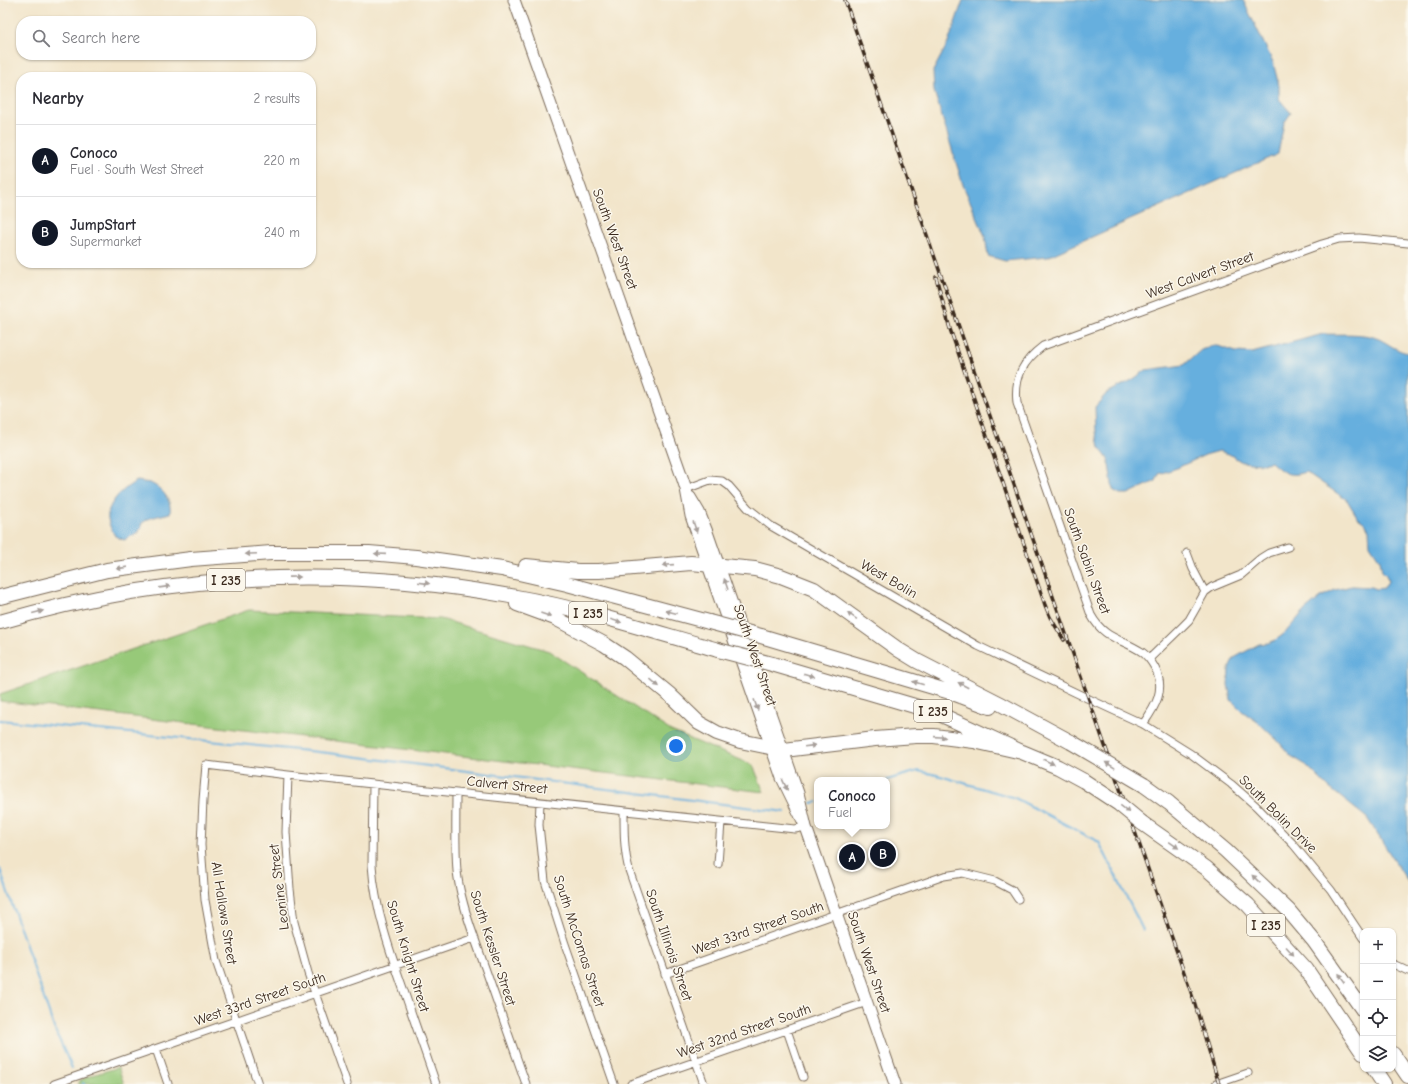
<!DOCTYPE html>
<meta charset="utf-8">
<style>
:root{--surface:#fff;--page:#f7f7f7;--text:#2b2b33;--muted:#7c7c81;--line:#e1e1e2;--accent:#111827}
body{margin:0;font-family:"Comic Neue",sans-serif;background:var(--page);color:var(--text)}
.controls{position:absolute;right:12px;bottom:12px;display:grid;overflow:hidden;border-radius:8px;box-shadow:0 1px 3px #0004}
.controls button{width:36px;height:36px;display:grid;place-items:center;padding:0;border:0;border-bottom:1px solid var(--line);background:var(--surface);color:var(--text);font:20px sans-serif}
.you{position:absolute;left:676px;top:746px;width:14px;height:14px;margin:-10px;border:3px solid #fff;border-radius:50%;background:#1a73e8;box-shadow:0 0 0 6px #1a73e833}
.badge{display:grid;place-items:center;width:26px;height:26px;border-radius:50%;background:var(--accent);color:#fff;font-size:13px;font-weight:700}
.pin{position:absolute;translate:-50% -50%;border:2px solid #fff;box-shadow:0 1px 4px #0006}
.popup{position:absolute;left:814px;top:777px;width:76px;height:52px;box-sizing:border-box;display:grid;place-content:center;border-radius:8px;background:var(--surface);filter:drop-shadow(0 1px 3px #0005);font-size:13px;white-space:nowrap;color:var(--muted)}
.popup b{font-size:15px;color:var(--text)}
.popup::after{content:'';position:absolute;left:50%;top:100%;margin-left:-8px;border:8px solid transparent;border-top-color:var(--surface)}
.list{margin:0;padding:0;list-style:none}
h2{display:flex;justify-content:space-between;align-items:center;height:52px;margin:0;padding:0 16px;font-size:17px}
h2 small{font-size:13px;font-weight:400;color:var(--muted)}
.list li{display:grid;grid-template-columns:26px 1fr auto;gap:12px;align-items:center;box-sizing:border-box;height:72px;padding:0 16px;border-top:1px solid var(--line)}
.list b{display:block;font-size:15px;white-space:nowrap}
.list p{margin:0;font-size:13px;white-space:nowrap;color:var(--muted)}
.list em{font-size:13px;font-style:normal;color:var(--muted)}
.icon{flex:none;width:22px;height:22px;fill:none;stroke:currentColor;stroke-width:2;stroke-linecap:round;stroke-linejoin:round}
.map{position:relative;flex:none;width:1408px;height:1084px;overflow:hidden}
.search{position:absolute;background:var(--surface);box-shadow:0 1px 3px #0004;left:16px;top:16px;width:300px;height:44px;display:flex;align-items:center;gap:10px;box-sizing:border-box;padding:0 14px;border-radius:16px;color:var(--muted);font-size:15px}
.panel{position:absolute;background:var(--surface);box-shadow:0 1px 3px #0004;left:16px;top:72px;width:300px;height:196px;border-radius:16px}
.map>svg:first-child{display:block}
.green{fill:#97c979;stroke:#697a4c}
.water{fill:#66afde;stroke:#506c7e}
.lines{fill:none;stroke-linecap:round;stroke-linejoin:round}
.stream{stroke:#66afde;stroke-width:2}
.street-casing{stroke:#7b6b5a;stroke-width:9}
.secondary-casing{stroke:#7b6b5a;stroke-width:13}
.highway-casing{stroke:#7b6b5a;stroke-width:16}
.street{stroke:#fff;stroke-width:7}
.secondary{stroke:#fff;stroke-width:11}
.highway{stroke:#fff;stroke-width:14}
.rail-casing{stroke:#3b2a1e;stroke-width:3.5}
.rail{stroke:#fbf7ec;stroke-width:2;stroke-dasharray:6;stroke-linecap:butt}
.highway-bridge-casing{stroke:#7b6b5a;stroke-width:16;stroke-linecap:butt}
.highway-bridge{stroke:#fff;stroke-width:14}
.oneway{fill:#a79f9a}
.labels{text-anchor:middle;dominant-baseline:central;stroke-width:3;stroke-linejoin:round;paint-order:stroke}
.shield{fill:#fbf7ec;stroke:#75685c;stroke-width:1}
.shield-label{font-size:13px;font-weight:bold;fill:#3b2a1e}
.street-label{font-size:14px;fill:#3b2a1e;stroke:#fbf7ec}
</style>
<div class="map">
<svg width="1408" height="1084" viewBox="0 0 1408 1084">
<rect width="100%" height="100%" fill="#fbf7ec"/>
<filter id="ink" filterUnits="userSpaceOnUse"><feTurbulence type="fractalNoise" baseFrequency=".025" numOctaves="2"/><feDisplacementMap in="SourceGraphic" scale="8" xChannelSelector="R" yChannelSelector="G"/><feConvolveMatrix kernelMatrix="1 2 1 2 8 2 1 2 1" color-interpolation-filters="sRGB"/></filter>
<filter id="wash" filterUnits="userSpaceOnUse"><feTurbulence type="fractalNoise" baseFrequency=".012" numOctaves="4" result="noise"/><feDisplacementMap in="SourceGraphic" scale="16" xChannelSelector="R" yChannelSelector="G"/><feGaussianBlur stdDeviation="0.9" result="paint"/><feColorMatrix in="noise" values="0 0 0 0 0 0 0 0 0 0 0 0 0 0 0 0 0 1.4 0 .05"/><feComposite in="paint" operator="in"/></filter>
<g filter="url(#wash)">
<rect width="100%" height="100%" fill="#f2e5ca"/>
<path class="green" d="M 249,610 L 441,619 L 549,651 L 671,731 L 753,765 L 764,792 L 0,701 L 0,694 Z
M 118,1067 L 124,1084 L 77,1084 C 82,1076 109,1071 118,1067 Z"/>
<path class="water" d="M 963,0 L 1243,0 L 1273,62 L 1279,86 L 1279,99 L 1291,113 L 1284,123 L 1278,154 L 1047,257 L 1005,261 L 988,256 L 985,236 L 963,185 L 934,91 L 933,71 L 948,43 Z
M 1323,334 C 1341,335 1363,332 1379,339 C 1389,344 1397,351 1408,353 L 1408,882 L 1367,818 L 1328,787 L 1306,765 L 1291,756 L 1277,740 L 1259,723 L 1242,711 L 1231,700 L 1228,685 L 1229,669 L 1234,658 L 1259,644 L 1268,643 L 1276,640 L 1285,633 L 1304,611 L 1321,597 L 1335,590 L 1352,586 L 1370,587 L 1377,589 L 1384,588 L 1388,581 L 1386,575 L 1382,571 L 1380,560 L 1370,545 L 1369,530 L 1365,523 L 1358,518 L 1347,500 L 1306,472 C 1288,477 1285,474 1271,462 L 1260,464 L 1242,462 L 1229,454 L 1219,451 L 1205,455 L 1177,468 L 1159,474 L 1156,481 L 1128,494 L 1120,494 L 1113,490 L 1108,459 L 1099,447 L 1096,432 L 1095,407 L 1107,393 L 1132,380 L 1146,370 L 1184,365 L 1201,350 L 1215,345 L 1236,352 L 1252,353 Z
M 137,481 C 141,482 146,482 150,483 C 162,488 172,500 170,513 L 150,518 L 142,523 L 141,528 L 137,533 L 124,540 L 115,536 C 112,531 109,525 108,519 C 106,503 125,487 137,481 Z"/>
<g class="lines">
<path class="stream" d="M 0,720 L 328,753 L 785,812
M 887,780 L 918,771 L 937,775 L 1015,798 L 1099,842 L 1143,930
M 812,803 L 817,802
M 0,869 L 54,1028 L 72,1068
M 83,1083 L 84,1084"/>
</g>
</g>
<g filter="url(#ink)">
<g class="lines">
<defs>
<path id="street" d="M 686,489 L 710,480 L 722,481 L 729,486 L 748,508 L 771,526 L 978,646 L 1089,699 L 1143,724 L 1191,754 L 1231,784 L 1256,806 L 1293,844 L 1331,890 L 1363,938
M 1187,553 L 1193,569 L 1205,592
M 1150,658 L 1182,627 L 1189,620 L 1205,592 L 1212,587 L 1241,575 L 1261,558 L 1269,553 L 1288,547
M 1143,724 C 1156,706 1166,689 1155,668 C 1151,661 1148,656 1142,652 C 1121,638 1105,640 1091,615 L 1017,403 C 1014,377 1023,361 1043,346 L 1322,244 L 1339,239 L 1359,238 L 1408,243
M 288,775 L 286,832 L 290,889 L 294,922 L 308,973 L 347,1084
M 373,784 L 372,865 C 375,909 390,952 405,994 C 415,1024 426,1054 436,1084
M 456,793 C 456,819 455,845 457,871 C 459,890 465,910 471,928 L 526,1084
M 540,802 L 539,825 L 545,881 L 565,944 L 614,1084
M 624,811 C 624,832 624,851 629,870 L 704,1084
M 718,864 L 721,822
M 1393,964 L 1408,971
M 665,974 L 944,876 L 963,873 L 995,881 L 1012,890 L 1018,899
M 787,1030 L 803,1077
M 156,1049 L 168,1084
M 54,1084 L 474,938
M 258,1084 L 216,961 L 205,900 L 201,845 L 203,800 L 206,765 L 288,775 L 795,829 L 806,827
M 631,1084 L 867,1002
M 1216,1084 L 1248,1073"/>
<path id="secondary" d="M 514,0 L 681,474 L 686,489 L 691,516 L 782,778 L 806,827
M 690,497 L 699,512 L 707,532 L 798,793 L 806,827 L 895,1084"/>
<path id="highway" d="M 526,566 L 578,571 L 599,571 L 691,563 L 755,569 L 781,576 L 814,589 L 899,650 L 917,661 L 999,703 L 1071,742
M 0,597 L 107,570 L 191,559 L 271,553 L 369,553 L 416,557 L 502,569 L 567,584 L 709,622
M 517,604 L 555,618 L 604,644 L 625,658 L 642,672 L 670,695 L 699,723 L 717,733 L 740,741 L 784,750 L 875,739 L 916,736 L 934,736 L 974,741 L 1022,752
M 0,622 C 169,572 343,565 516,597 C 584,609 651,631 718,650
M 761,636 L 950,692 L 990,707
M 772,664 L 935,712 L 1022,752 L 1058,767 L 1084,781
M 1144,785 L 1169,803 L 1226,851 L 1288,910 L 1314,941 L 1363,1010
M 1142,823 L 1206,868 L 1248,905 L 1306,969 L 1363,1053
M 1393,1054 L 1408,1076
M 1374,1069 L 1384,1084"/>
</defs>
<use href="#street" class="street-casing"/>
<use href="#secondary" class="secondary-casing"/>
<use href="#highway" class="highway-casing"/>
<use href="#street" class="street"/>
<use href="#secondary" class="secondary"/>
<use href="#highway" class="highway"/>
<defs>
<path id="rail" d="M 845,0 L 1194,1001 L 1219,1084
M 936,277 L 950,329 L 1045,605 L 1050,617 L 1064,640"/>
</defs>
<use href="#rail" class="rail-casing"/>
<use href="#rail" class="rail"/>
<defs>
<path id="highway-bridge" d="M 709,622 L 761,636
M 718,650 L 772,664
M 1071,742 L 1144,785
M 1084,781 L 1119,804 L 1142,823"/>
</defs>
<use href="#highway-bridge" class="highway-bridge-casing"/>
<use href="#highway-bridge" class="highway-bridge"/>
</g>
<defs><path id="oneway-solid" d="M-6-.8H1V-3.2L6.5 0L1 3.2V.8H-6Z"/></defs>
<g class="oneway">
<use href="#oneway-solid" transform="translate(695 527) rotate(71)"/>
<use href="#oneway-solid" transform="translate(251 554) rotate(177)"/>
<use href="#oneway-solid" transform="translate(380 554) rotate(-176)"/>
<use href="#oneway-solid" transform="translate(668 565) rotate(176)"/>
<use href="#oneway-solid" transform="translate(122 568) rotate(172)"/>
<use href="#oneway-solid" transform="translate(295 577) rotate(-1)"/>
<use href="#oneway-solid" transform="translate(424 583) rotate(7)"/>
<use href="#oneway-solid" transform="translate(726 584) rotate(-109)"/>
<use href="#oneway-solid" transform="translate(165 587) rotate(-8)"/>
<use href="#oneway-solid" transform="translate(38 612) rotate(-14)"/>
<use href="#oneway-solid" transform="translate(671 612) rotate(-165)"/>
<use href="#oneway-solid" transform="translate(546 615) rotate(20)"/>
<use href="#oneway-solid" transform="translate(852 616) rotate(-145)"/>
<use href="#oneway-solid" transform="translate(616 621) rotate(16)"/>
<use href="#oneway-solid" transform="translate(809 675) rotate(16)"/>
<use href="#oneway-solid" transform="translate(655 683) rotate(40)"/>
<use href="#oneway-solid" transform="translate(918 683) rotate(-164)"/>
<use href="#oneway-solid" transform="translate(963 685) rotate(-152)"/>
<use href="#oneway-solid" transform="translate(756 705) rotate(71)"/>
<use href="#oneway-solid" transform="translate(940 737) rotate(4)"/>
<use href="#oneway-solid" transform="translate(810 746) rotate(-7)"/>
<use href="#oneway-solid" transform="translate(1049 762) rotate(24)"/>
<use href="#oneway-solid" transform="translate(1110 765) rotate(-149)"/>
<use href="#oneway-solid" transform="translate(785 785) rotate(65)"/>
<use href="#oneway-solid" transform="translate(1125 809) rotate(38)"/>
<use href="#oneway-solid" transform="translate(1174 845) rotate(35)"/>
<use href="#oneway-solid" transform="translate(1256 879) rotate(-136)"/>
<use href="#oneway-solid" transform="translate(1290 951) rotate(48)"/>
<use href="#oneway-solid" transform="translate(1341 978) rotate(-125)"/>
</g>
</g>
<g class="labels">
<g class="shield">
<rect x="207" y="569" width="38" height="22" rx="3"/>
<rect x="569" y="602" width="38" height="22" rx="3"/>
<rect x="914" y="700" width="38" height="22" rx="3"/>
<rect x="1247" y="914" width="38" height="22" rx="3"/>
</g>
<g class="shield-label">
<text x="226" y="580">I 235</text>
<text x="588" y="613">I 235</text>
<text x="933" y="711">I 235</text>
<text x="1266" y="925">I 235</text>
</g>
<g class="street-label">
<text transform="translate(615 239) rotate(70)">South West Street</text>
<text transform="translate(1200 275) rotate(-20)">West Calvert Street</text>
<text transform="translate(1087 561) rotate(70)">South Sabin Street</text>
<text transform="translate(889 579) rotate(30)">West Bolin</text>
<text transform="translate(755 655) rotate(71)">South West Street</text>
<text transform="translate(507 785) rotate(6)">Calvert Street</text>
<text transform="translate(1278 814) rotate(45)">South Bolin Drive</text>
<text transform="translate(279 887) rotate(-97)">Leonine Street</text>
<text transform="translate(224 913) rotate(81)">All Hallows Street</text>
<text transform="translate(758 928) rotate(-19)">West 33rd Street South</text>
<text transform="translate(579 941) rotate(72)">South McComas Street</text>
<text transform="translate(669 945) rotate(71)">South Illinois Street</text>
<text transform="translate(493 948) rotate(72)">South Kessler Street</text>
<text transform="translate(408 956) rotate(73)">South Knight Street</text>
<text transform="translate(869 962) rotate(71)">South West Street</text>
<text transform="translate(260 999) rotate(-19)">West 33rd Street South</text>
<text transform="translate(744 1031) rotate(-19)">West 32nd Street South</text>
</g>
</g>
</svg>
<div class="controls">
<button>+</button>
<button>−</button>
<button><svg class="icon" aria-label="locate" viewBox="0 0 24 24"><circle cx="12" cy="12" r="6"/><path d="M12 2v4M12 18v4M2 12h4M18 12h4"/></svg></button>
<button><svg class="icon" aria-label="layers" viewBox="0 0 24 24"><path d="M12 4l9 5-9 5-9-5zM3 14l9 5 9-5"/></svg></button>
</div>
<div class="you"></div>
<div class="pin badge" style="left:852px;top:857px">A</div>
<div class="popup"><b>Conoco</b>Fuel</div>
<div class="pin badge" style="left:883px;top:854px">B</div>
<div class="search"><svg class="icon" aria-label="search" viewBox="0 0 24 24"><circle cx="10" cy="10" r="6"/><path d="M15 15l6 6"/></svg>Search here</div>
<section class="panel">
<h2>Nearby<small>2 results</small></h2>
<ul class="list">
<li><span class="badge">A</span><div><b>Conoco</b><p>Fuel · South West Street</p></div><em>220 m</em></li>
<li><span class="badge">B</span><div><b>JumpStart</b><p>Supermarket</p></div><em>240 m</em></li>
</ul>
</section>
</div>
